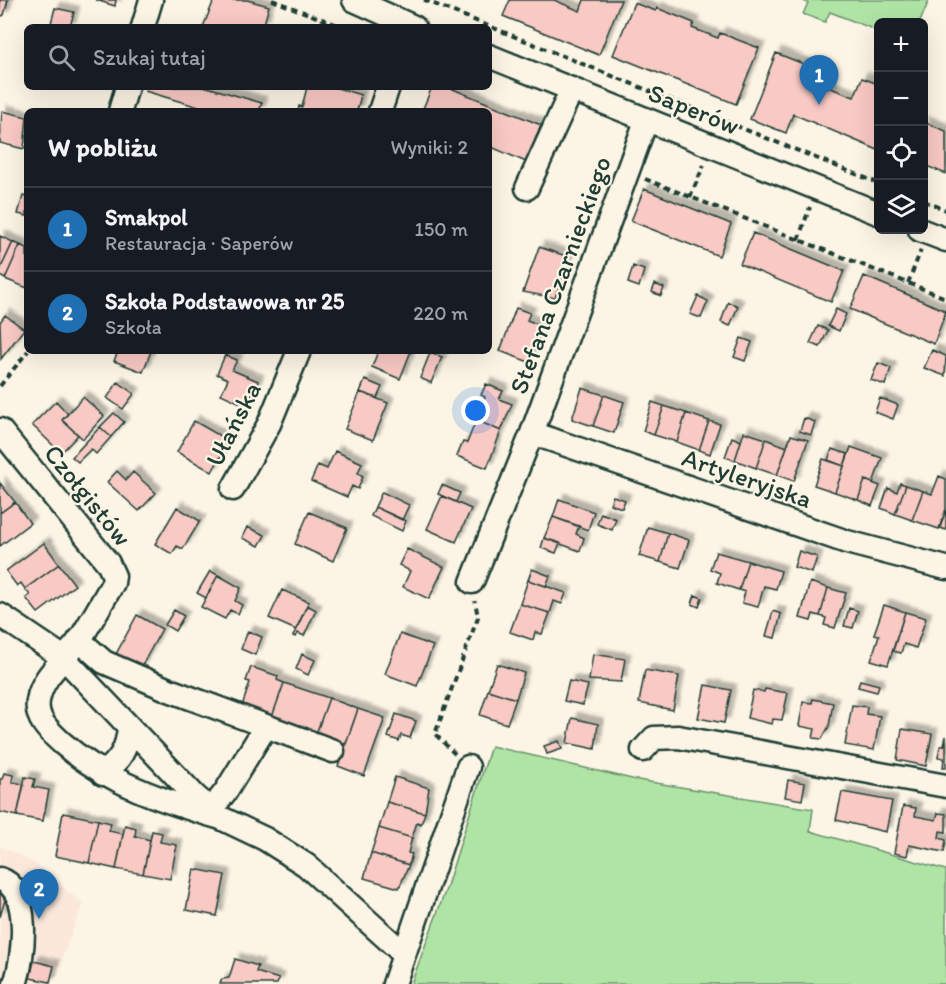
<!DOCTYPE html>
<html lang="pl">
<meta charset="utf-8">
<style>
:root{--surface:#171b24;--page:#242831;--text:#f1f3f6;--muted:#9ea1a6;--line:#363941;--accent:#1f6fb2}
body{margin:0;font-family:Itim,sans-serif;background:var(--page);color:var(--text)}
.controls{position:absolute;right:18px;top:18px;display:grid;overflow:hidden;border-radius:9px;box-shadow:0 6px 24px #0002}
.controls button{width:54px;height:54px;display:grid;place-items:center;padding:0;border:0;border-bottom:2px solid var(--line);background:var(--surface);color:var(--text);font:30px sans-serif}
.you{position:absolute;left:476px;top:411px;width:21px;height:21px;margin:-15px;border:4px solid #fff;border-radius:50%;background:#1a73e8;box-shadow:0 0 0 9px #1a73e833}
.badge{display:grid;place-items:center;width:39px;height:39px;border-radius:50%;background:var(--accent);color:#fff;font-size:20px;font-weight:700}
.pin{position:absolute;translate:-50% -50px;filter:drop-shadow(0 2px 3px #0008)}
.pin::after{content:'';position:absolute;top:32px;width:21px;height:18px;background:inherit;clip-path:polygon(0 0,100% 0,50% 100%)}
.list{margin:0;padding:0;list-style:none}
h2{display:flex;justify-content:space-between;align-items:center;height:78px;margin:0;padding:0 24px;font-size:26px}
h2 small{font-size:20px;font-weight:400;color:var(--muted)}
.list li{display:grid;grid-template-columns:39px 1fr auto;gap:18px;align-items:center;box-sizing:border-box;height:84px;padding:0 24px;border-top:2px solid var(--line)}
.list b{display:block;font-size:22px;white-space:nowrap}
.list p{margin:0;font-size:20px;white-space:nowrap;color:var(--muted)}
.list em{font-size:20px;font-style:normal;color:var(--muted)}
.icon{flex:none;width:33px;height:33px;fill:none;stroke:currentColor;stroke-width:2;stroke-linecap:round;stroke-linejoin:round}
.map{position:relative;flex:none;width:946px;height:984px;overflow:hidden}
.search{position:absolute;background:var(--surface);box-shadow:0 6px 24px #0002;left:24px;top:24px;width:468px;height:66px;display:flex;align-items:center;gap:15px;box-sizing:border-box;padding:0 21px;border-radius:9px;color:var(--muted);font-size:22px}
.panel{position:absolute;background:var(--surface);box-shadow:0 6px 24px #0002;left:24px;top:108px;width:468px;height:246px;border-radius:9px}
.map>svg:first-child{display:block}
.built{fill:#fbe8db}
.green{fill:#b0e4a5;stroke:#68906c;stroke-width:1.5}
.building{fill:#f9c9c4;stroke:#1f3d34;stroke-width:1.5;filter:url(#shadow)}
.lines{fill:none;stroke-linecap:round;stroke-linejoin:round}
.minor-casing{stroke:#1f3d34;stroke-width:27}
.path{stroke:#1f3d34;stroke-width:4;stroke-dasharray:6 4.5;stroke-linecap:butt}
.minor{stroke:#fcf5e5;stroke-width:22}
.labels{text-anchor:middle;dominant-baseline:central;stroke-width:4.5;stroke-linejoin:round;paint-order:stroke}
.street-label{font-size:26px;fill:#1f3d34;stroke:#fcf5e5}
</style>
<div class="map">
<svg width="946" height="984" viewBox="0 0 946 984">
<defs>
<filter id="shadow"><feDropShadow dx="5.5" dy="-5.5" stdDeviation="1.5" flood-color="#0004"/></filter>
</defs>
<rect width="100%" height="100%" fill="#fcf5e5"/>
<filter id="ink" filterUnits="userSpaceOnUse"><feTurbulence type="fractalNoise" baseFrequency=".0167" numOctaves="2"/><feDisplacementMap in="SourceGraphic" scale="12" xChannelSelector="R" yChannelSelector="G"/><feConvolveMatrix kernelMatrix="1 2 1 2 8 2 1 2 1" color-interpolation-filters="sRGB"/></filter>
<g filter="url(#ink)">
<path class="built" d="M 0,846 L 35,863 L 83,904 L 52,984 L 0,984 Z"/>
<path class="green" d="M 802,0 L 929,0 L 920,22 L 878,22 L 878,31 L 830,12 L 825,22 L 803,14 L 808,3 Z
M 491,746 L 632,779 L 813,809 L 810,831 L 946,870 L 946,984 L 411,984 L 446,889 Z"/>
<path class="building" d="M 0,0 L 8,0 L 4,15 L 0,17 Z
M 96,0 L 116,0 L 115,6 Z
M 214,0 L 247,0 L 269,6 L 264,24 L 261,23 L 260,27 L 203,27 Z
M 510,0 L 554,0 L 580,11 L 584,0 L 621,0 L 599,55 L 503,16 Z
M 634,3 L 656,11 L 657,8 L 694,23 L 692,28 L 718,38 L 720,33 L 759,48 L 736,104 L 613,55 Z
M 55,8 L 74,12 L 70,27 L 50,27 Z
M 776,53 L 811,67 L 807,79 L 854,97 L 862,78 L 878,84 L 878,150 L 793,114 L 786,133 L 750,119 Z
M 147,87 L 207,87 L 262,103 L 259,111 L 212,111 L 145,91 Z
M 307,87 L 334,87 L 361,95 L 357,111 L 298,111 L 299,106 L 302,107 Z
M 432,87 L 448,87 L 541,125 L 526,162 L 489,146 L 489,111 L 422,111 Z
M 2,111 L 27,117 L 24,149 L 0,143 Z
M 924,122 L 946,131 L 946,174 L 924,165 Z
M 644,189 L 731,224 L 719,256 L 631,221 Z
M 23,196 L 27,197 L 27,216 L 18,214 Z
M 753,233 L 844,271 L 831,302 L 740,264 Z
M 0,236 L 13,242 L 0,270 Z
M 13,242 L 20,245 L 5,279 L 0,276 L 0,270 Z
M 20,245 L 27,248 L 27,288 L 5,279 Z
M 539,247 L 569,257 L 555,298 L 523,292 Z
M 633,266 L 644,270 L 639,287 L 628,283 Z
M 864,276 L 946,311 L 934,344 L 850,309 Z
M 655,284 L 664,288 L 661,296 L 652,292 Z
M 698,296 L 708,301 L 701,318 L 690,314 Z
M 728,302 L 738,306 L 730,326 L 721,322 Z
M 516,308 L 530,313 L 527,320 L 542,326 L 529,362 L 500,351 Z
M 836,309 L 846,314 L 839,331 L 828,326 Z
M 5,315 L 24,329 L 1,359 L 0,322 Z
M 818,326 L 828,330 L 820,347 L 810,343 Z
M 741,338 L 752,342 L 745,361 L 734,357 Z
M 932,350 L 946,356 L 945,376 L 924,368 Z
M 118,351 L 151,351 L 143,372 L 114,361 Z
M 378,351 L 411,351 L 400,379 L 372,367 Z
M 430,353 L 442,357 L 431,383 L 420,378 Z
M 225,355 L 237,360 L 232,370 L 258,381 L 247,406 L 221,394 L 228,379 L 217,374 Z
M 878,363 L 891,368 L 885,385 L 871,380 Z
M 365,380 L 382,387 L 377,398 L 360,392 Z
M 118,382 L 134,394 L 123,409 L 107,398 Z
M 486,384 L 503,391 L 499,399 L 512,404 L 501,431 L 476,420 L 485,397 L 481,395 Z
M 582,388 L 604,395 L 593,426 L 572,419 Z
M 360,392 L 388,403 L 373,440 L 345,429 Z
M 604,395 L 624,402 L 614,433 L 593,426 Z
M 83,397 L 104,416 L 83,439 L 62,420 Z
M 880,398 L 898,405 L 893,419 L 875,412 Z
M 56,401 L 68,414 L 62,420 L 78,435 L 61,453 L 32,425 Z
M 652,402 L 664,406 L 654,435 L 643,431 Z
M 664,406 L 686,413 L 677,442 L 654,435 Z
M 114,413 L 124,422 L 111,437 L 100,427 Z
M 686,413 L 709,421 L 699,450 L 677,442 Z
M 804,418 L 815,422 L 811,435 L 800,431 Z
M 476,420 L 501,431 L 487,468 L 457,456 L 463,442 L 467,443 Z
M 194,421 L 229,441 L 212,472 L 177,452 Z
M 709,421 L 720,424 L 710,454 L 699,450 Z
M 100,427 L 111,437 L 96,454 L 91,449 L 78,462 L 72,457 Z
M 744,432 L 766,439 L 756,468 L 735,460 Z
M 791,435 L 808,440 L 794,481 L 777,475 Z
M 732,437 L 741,441 L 735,460 L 725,457 Z
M 766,439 L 787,447 L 777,475 L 756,468 Z
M 851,447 L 882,458 L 873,483 L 865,480 L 858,500 L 835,492 Z
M 832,449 L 848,454 L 844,466 L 828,460 Z
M 335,451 L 362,463 L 358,473 L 363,476 L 358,489 L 352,486 L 347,497 L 311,481 L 318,465 L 327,469 Z
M 823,459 L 844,466 L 835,492 L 814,485 Z
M 117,471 L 126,480 L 133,472 L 156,493 L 139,511 L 107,482 Z
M 939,476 L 946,479 L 946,509 L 939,529 L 912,520 L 923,491 L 932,494 Z
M 865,480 L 880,486 L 872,506 L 858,500 Z
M 0,483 L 15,502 L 0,513 Z
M 900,483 L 906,485 L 895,514 L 881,508 L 888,488 L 897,492 Z
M 442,485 L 460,493 L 456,502 L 438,494 Z
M 906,485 L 923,491 L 912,520 L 895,514 Z
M 382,492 L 409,505 L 402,520 L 375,507 Z
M 442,496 L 471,509 L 456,542 L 427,529 Z
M 613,496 L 625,500 L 622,508 L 610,504 Z
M 559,499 L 594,512 L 588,530 L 553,517 Z
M 15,502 L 30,523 L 0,546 L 0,513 Z
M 177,507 L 200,521 L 183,549 L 177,546 L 172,554 L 155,544 Z
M 375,507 L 406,521 L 402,531 L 371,516 Z
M 946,509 L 946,530 L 940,528 Z
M 309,512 L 347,528 L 333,561 L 295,544 Z
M 601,513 L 616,519 L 612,530 L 597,524 Z
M 553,517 L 579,526 L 576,534 L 584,538 L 580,551 L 544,538 Z
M 247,527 L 265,535 L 259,546 L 242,538 Z
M 648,527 L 668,533 L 660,562 L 639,556 Z
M 668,533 L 689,540 L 680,568 L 660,562 Z
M 544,538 L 560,543 L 556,553 L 541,548 Z
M 44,543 L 59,564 L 25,589 L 21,583 L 17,586 L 6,571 Z
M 407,549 L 444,567 L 429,599 L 403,587 L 410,571 L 399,565 Z
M 799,551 L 817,557 L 812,573 L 794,567 Z
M 716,552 L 748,561 L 739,590 L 717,583 L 720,573 L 710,569 Z
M 748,561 L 781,571 L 776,589 L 764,586 L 758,607 L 742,603 L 745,592 L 739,590 Z
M 59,564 L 75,585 L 38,613 L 26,598 L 30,595 L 25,589 Z
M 532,569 L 550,576 L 546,586 L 528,580 Z
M 210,571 L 218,575 L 206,598 L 197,593 Z
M 218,575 L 241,588 L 235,601 L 242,605 L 238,614 L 230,610 L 225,619 L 201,607 Z
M 528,580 L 566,593 L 562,604 L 554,601 L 550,613 L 520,604 Z
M 810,582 L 828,588 L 820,616 L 813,614 L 811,621 L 800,618 Z
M 828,588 L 846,593 L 835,628 L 824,625 L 826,618 L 820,616 Z
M 282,590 L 309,602 L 296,630 L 269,618 Z
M 695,595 L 702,598 L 699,607 L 692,604 Z
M 520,604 L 550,613 L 542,634 L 535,632 L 533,640 L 510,632 Z
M 307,605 L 316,610 L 304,636 L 298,633 L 296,637 L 293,636 Z
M 884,605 L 905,612 L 888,665 L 871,660 L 879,635 L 874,634 Z
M 849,608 L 858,611 L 853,628 L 844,626 Z
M 174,610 L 184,616 L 175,631 L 165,625 Z
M 773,611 L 781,614 L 775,638 L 766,636 Z
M 905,612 L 926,618 L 916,648 L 904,644 L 901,653 L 893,651 Z
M 137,615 L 162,629 L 140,669 L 115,656 Z
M 248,631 L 262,637 L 255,655 L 241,649 Z
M 400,634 L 433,646 L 417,686 L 385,674 Z
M 302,654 L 315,660 L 308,675 L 296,669 Z
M 593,654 L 625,659 L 621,682 L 589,680 Z
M 497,664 L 524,673 L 516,699 L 488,690 Z
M 251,667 L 278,676 L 277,680 L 284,683 L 272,717 L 242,706 L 250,682 L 246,681 Z
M 645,670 L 679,676 L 673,710 L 639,703 Z
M 860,680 L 879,685 L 877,692 L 858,687 Z
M 569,681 L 588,685 L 583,705 L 564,701 Z
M 284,683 L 329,698 L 316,734 L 272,717 Z
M 705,685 L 731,690 L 724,723 L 698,718 Z
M 765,689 L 788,693 L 782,720 L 773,719 L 772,724 L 747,718 L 753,690 L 764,692 Z
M 488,690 L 516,699 L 507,724 L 480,715 Z
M 329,698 L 358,709 L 346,744 L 316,734 Z
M 813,699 L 833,703 L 829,726 L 822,739 L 813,738 L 815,729 L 799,726 L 803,702 L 812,703 Z
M 852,705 L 867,707 L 866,714 L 880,716 L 874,750 L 845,745 Z
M 358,709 L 385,718 L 364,776 L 338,766 Z
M 396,714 L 416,721 L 410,738 L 401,735 L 399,741 L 388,737 Z
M 572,718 L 598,724 L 595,749 L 567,743 Z
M 902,729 L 932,734 L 926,766 L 897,760 Z
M 946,736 L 946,768 L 943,768 L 944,758 L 938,757 L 940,746 L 944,746 Z
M 559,741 L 562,749 L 547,754 L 544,746 Z
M 4,773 L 13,775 L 12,782 L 24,784 L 17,816 L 0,812 L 0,779 L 2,779 Z
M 25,777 L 35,779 L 33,787 L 49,790 L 43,821 L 17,816 Z
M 395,777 L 429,788 L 425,813 L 387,802 Z
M 788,780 L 805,783 L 802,800 L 785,797 Z
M 842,792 L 892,801 L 886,832 L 836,820 Z
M 387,802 L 425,813 L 421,824 L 417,822 L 412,838 L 379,828 Z
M 903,806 L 916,808 L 915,816 L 936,820 L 938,813 L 946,814 L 946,832 L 940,831 L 939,838 L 946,840 L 944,852 L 909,845 L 907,856 L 894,853 Z
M 63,813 L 98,820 L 89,863 L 55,856 Z
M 98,820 L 111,823 L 109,831 L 123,834 L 116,869 L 89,863 Z
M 125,825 L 136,828 L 135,836 L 150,840 L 143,874 L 116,869 Z
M 379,828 L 412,838 L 408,853 L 412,854 L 409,865 L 371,853 Z
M 152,831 L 162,833 L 160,842 L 177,845 L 170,879 L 143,874 Z
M 371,853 L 409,865 L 399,888 L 364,878 Z
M 194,869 L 225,875 L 217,916 L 186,910 Z
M 0,880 L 10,883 L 0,917 Z
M 235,959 L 258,966 L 256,972 L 279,979 L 277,984 L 220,984 L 222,979 L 229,978 Z
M 34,961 L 54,966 L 50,982 L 30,978 Z"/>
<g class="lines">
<defs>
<path id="minor" d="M 354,0 L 414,27
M 143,27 L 151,0
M 489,56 L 878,213
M 120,111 L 127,87
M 380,111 L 388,87
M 527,188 L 572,89
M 920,230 L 946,240
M 0,430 L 108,563 L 114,576 L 113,583 C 103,601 92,620 81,638 C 66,660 42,674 38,701 C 35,719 50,732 62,743 C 108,783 163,801 221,818
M 532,433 L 847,542 L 946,568
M 233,489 L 269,424 L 299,351
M 472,582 L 532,433 L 646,121
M 0,615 L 64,658 L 196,797 L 221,818 L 265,839 L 306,865 L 404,954
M 79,640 L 104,662 L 169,690 L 333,751
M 643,750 L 654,738 L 678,737 L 946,786
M 103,774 C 120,760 127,750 129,728
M 211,810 L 226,791 L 266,726
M 0,879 C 32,889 24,958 15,984
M 394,984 L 468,767"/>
</defs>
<use href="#minor" class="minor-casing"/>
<path class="path" d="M 272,0 L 343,27
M 424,0 L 878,183
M 645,179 L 946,298
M 690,197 L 704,165
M 924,201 L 946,210
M 798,240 L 810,207
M 908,283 L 921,250
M 0,386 L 28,351
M 455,754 L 435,734 L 478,617 L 475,601"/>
<use href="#minor" class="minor"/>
</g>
</g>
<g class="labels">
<g class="street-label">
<text transform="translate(694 109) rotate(22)">Saperów</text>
<text transform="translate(560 275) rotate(-70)">Stefana Czarnieckiego</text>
<text transform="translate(233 424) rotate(-63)">Ułańska</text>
<text transform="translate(747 478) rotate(19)">Artyleryjska</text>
<text transform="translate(88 495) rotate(51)">Czołgistów</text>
</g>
</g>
</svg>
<div class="controls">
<button>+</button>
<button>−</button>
<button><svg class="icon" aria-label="locate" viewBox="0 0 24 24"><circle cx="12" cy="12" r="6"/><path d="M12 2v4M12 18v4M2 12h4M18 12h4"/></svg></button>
<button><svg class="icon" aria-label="layers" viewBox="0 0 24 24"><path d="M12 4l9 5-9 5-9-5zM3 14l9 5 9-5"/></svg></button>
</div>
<div class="you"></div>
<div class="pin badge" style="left:819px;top:105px">1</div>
<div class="pin badge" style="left:39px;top:919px">2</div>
<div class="search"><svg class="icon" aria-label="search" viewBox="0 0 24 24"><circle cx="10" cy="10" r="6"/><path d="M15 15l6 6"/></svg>Szukaj tutaj</div>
<section class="panel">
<h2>W pobliżu<small>Wyniki: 2</small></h2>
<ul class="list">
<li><span class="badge">1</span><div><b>Smakpol</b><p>Restauracja · Saperów</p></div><em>150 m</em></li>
<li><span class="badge">2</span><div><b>Szkoła Podstawowa nr 25</b><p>Szkoła</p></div><em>220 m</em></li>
</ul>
</section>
</div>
